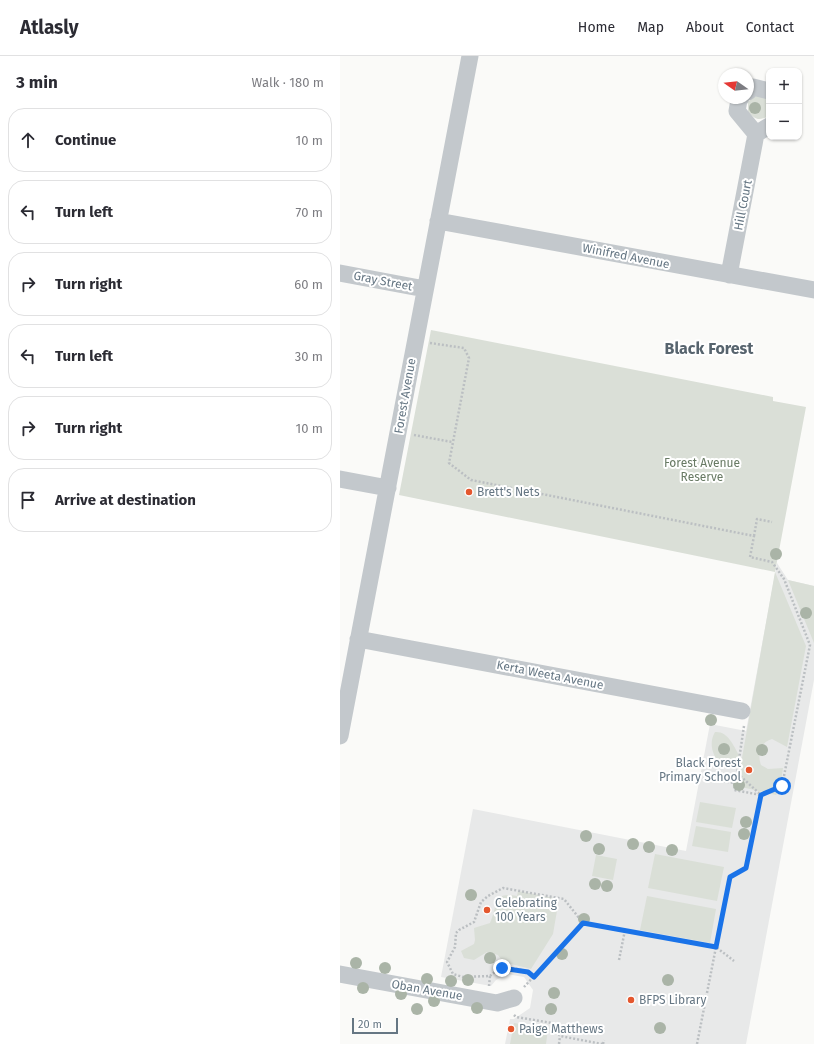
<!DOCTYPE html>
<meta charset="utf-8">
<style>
:root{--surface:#fff;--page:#f2f2f3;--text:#2b2b33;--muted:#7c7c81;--line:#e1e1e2}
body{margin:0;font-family:"Fira Sans",sans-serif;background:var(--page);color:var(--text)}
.controls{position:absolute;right:12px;top:12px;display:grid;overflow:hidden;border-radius:8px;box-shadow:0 1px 3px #0004}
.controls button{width:36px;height:36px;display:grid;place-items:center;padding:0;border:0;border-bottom:1px solid var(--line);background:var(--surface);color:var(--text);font:20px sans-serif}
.compass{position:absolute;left:378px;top:12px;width:36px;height:36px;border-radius:50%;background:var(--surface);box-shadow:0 1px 3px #0004;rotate:284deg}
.scale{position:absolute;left:12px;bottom:10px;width:46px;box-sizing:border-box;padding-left:4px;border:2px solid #657683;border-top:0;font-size:11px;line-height:14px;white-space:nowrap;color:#657683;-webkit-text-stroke:3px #fff;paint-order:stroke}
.stop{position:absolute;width:12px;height:12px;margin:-9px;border:3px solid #1a73e8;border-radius:50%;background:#fff}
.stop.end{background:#1a73e8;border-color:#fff;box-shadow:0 1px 4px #0008}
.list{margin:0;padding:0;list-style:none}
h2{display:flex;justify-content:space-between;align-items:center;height:52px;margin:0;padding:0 16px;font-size:17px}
h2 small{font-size:13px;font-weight:400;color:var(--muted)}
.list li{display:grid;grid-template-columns:26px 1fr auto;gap:12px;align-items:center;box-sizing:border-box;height:64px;margin:0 8px 8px;padding:0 8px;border:1px solid var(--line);border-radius:16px}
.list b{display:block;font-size:15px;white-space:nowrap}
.list em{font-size:13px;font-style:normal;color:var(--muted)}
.icon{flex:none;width:22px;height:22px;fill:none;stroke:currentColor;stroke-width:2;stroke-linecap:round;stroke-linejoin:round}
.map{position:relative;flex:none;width:474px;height:988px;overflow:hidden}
header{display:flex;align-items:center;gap:24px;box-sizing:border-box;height:56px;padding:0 20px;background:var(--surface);border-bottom:1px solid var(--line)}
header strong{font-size:19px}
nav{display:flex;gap:22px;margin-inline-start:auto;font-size:14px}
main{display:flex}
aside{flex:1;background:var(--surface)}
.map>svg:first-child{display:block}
.built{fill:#e8e9e9}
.green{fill:#dadfd7}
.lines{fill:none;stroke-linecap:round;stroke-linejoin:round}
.path{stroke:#bbbfc2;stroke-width:2.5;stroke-dasharray:2 2;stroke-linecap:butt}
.street{stroke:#c3c8cc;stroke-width:17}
.tree{fill:#aab4a7}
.route{stroke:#1a73e8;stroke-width:5}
.poi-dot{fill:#e4572e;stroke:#fff;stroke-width:1.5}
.labels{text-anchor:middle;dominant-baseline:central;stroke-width:4;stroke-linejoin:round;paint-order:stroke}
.street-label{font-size:12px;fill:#657683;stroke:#fff}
.park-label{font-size:12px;fill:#687a64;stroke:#fff}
.poi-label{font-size:12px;fill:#657683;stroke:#fff;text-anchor:start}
.district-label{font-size:16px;font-weight:bold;fill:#57646e;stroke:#fff}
</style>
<header>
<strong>Atlasly</strong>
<nav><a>Home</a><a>Map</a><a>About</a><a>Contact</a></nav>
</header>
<main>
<aside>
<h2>3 min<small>Walk · 180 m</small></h2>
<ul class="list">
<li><svg class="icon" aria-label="ahead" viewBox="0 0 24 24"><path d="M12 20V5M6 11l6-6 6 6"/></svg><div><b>Continue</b></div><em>10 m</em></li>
<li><svg class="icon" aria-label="left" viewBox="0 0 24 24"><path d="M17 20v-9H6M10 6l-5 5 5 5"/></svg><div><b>Turn left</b></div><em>70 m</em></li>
<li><svg class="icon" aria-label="right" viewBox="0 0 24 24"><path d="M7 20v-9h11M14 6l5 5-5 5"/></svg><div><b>Turn right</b></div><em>60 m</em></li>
<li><svg class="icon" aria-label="left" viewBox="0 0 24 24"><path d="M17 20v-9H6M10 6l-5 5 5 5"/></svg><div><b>Turn left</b></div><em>30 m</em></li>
<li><svg class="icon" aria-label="right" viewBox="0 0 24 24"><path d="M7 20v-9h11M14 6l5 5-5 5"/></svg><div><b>Turn right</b></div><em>10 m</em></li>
<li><svg class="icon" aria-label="arrive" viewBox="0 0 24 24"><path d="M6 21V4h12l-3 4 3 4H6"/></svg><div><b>Arrive at destination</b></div></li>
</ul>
</aside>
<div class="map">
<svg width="474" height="988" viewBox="0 0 474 988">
<rect width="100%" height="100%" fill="#fafaf8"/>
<path class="built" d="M 437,507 L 448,524 L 474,530 L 474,624 L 406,988 L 165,988 L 170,963 L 174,963 L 190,952 L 193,934 L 184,921 L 167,918 L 156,924 L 151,930 L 101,921 L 133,753 L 346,795 L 370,668 L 406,675 Z"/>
<path class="green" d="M 416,39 L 429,41 L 429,60 C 418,65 416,64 408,56 L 408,46 Z
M 91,274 L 433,341 L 433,345 L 466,351 L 435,516 L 466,590 L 447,691 L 432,683 C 420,686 417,699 421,709 L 428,713 L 443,712 L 440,733 L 436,739 L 397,730 L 435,516 L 59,439 Z
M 448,524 L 474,530 L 474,587 Z
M 375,676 C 388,675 393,689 399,699 L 398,706 L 393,709 L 381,709 C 373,700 368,688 375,676 Z
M 360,746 L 396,752 L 392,772 L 356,766 Z
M 356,770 L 391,776 L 388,796 L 352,790 Z
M 315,798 L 384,811 L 377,845 L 308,832 Z
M 256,799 L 277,803 L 273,824 L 252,820 Z
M 178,835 L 219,843 L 213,878 L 191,913 L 163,906 L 158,899 L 147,896 L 134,904 L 124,902 L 121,895 L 134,888 L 135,884 L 134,872 L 150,867 C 158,850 152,835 177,840 Z
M 307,840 L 376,853 L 370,887 L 300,874 Z
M 174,967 L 208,973 L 206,988 L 170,988 Z"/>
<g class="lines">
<path class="path" d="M 90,287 L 124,292 L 129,302 L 109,407 L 131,424 L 414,480 L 410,501 L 432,506 L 444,523 L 470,589 L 442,730 L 421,739 L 394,734 L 397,717
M 74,379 L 112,386
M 414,480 L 417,463 L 432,466
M 404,670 L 397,717 L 420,738
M 383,725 L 395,727
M 279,904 L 285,874
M 150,920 C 162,908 182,911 194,921
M 149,930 L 150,920 L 123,921 L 113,918 L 107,906 L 115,891 L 116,877 L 119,874 L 134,866 L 141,846 L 148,840 L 163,832 L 224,843 L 243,867
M 184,931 L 243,867 L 376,891 L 390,821 L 406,812 L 421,739
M 174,959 L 176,961 L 212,967 L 220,980 L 262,988
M 219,988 L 220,980
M 263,988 L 264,984
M 357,988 L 376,891 L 394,905"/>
<path class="street" d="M 408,36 L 413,31 L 429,35
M 401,42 L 399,44 L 397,55 L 416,78
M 98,165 L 474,234
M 0,217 L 85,233
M 389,219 L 416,78 L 429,70
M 0,423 L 48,432
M 18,583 L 402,655
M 0,680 L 130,0
M 0,918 L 157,947 L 174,942"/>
</g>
<g class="tree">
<circle cx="415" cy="52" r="6"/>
<circle cx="436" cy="498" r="6"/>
<circle cx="466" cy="557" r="6"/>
<circle cx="371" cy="664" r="6"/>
<circle cx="384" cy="693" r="6"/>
<circle cx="422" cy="694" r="6"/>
<circle cx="399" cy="729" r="6"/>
<circle cx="406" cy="766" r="6"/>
<circle cx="404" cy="778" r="6"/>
<circle cx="246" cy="780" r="6"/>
<circle cx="293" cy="788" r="6"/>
<circle cx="309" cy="791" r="6"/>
<circle cx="259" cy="793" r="6"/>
<circle cx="332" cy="794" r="6"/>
<circle cx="255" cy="828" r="6"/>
<circle cx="267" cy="830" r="6"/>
<circle cx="131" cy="839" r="6"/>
<circle cx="244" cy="863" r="6"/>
<circle cx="222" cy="898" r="6"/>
<circle cx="150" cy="902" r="6"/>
<circle cx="16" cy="907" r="6"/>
<circle cx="45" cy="912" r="6"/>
<circle cx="87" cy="923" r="6"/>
<circle cx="128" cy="924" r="6"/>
<circle cx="328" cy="924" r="6"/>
<circle cx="111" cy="925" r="6"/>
<circle cx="23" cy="932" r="6"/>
<circle cx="214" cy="937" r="6"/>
<circle cx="61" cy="938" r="6"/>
<circle cx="94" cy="945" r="6"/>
<circle cx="137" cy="952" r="6"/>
<circle cx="77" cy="953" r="6"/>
<circle cx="211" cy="953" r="6"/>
<circle cx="320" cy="972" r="6"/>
</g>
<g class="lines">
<path class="route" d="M 162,912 L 188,916 L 194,921 L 243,867 L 376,891 L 390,821 L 406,812 L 421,739 L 442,730"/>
</g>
<g class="poi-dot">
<circle cx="129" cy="436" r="4"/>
<circle cx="409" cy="714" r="4"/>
<circle cx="147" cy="854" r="4"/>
<circle cx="291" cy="944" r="4"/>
<circle cx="171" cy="973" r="4"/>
</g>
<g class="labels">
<g class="street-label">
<text transform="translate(403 149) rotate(-79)">Hill Court</text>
<text transform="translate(286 200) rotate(11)">Winifred Avenue</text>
<text transform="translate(43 225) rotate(11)">Gray Street</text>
<text transform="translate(65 340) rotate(-80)">Forest Avenue</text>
<text transform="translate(210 619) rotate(11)">Kerta Weeta Avenue</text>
<text transform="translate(87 934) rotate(10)">Oban Avenue</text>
</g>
<g class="park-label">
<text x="362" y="407">Forest Avenue<tspan x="362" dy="14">Reserve</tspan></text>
</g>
<g class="poi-label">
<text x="137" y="436">Brett's Nets</text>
<text x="401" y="707" text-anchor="end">Black Forest<tspan x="401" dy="14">Primary School</tspan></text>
<text x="155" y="847">Celebrating<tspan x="155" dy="14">100 Years</tspan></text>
<text x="299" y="944">BFPS Library</text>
<text x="179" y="973">Paige Matthews</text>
</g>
<g class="district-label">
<text x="369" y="292">Black Forest</text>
</g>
</g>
</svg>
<div class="controls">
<button>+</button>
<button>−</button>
</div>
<svg class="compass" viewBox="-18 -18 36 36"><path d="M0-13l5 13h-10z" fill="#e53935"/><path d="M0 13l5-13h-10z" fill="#7c7c81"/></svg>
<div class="scale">20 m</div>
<div class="stop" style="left:442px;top:730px"></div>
<div class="stop end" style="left:162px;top:912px"></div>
</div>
</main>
